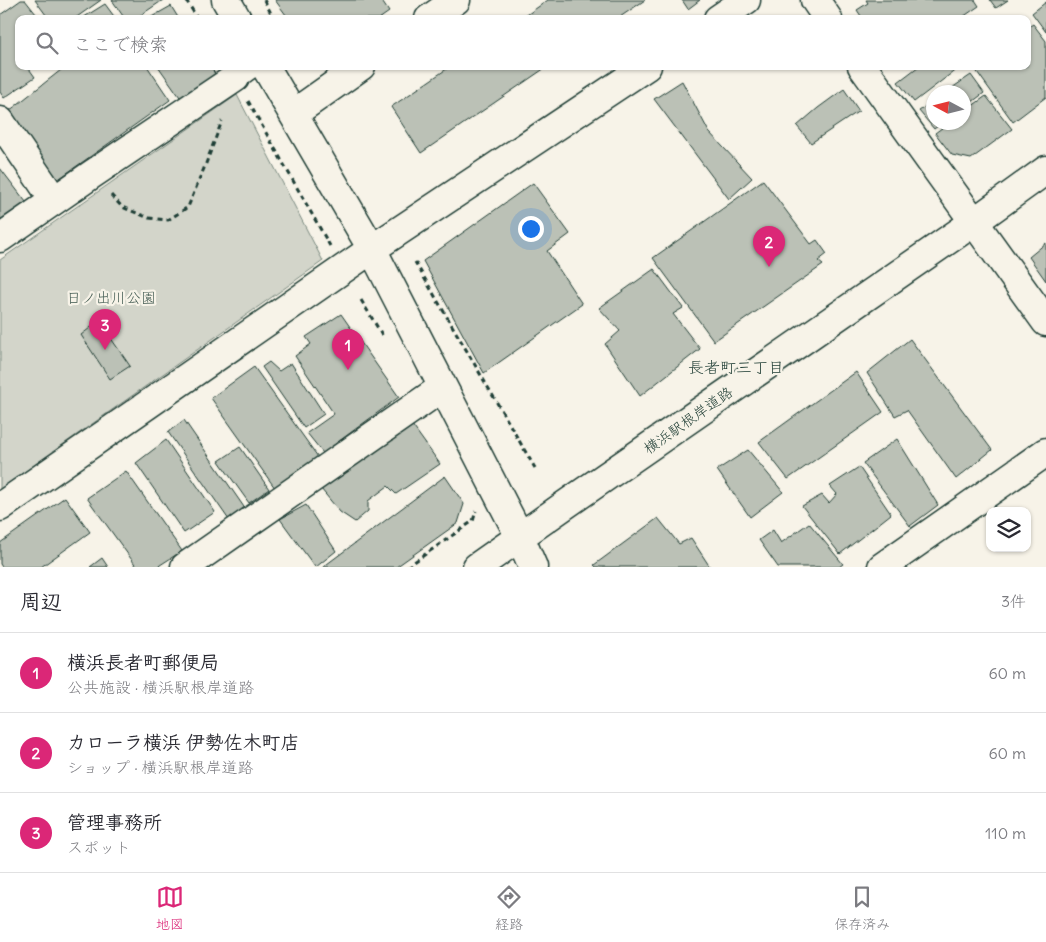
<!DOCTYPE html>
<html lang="ja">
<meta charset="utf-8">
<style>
:root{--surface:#fff;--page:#f7f7f7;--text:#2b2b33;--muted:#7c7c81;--line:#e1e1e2;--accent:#db2777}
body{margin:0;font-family:Delius,"Klee One",sans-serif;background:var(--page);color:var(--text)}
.controls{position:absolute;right:15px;bottom:15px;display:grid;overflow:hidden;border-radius:10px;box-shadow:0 1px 4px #0004}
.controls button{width:45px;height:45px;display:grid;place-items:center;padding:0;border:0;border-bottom:1px solid var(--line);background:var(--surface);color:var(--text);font:25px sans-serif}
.compass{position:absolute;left:926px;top:85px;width:45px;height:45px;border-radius:50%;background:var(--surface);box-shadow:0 1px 4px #0004;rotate:277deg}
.you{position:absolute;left:530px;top:228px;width:18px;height:18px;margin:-12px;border:4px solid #fff;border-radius:50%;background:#1a73e8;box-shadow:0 0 0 8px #1a73e833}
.badge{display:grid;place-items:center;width:32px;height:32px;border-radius:50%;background:var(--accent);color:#fff;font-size:16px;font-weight:700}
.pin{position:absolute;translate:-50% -41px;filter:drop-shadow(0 1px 2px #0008)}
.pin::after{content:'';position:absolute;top:26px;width:18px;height:15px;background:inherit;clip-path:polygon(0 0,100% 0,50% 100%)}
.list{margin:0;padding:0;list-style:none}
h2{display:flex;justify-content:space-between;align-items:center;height:65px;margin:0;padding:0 20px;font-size:21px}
h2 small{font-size:16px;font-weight:400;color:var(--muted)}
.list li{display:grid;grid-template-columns:32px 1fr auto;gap:15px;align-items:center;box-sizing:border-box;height:80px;padding:0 20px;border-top:1px solid var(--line)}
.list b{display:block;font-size:19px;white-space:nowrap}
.list p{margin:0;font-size:16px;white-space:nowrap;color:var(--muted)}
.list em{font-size:16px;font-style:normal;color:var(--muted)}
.icon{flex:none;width:28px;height:28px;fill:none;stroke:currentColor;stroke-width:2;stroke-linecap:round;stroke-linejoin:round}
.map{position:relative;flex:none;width:1046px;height:567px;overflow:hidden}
.search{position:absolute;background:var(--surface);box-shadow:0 1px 4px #0004;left:15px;right:15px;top:15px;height:55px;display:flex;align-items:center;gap:12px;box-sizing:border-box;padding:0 18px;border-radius:10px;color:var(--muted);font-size:19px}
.sheet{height:305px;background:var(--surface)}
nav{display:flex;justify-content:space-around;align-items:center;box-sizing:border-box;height:70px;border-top:1px solid var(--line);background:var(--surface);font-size:14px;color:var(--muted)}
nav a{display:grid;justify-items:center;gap:2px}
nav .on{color:var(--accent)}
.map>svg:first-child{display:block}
.green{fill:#d3d5ca;stroke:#79897f}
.building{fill:#bbc1b6;stroke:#1f3d34}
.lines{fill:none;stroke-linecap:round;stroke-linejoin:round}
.minor-casing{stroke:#1f3d34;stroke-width:31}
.major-casing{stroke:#1f3d34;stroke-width:31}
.path{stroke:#1f3d34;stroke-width:3;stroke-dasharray:5 4;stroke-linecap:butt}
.minor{stroke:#f7f3e8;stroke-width:28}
.major{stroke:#f7f3e8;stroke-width:28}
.labels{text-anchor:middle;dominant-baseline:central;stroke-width:4.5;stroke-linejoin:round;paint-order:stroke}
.park-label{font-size:15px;fill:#435b52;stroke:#f7f3e8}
.street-label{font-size:15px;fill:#1f3d34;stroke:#f7f3e8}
.neighbourhood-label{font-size:16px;fill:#1f3d34;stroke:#f7f3e8}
</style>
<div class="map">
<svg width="1046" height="567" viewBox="0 0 1046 567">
<rect width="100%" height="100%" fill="#f7f3e8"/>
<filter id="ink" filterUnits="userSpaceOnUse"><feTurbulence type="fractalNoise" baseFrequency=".02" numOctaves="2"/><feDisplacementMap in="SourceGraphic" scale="10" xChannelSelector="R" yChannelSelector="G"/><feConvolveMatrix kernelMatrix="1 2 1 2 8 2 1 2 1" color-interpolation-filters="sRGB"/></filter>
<g filter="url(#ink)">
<path class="green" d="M 237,95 L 323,261 L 0,489 L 0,260 Z"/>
<path class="building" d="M 21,0 L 25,0 L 40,19 L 19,19 L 19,49 L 16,51 L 19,54 L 19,66 L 27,66 L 35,77 L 4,98 L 0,92 L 0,15 Z
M 35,0 L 101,0 L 74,19 L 49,19 Z
M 112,0 L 163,0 L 135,19 L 125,19 Z
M 275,0 L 381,0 L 389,12 L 379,19 L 289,19 Z
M 548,0 L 645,0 L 617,19 L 521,19 Z
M 682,0 L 700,0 L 688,9 Z
M 866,0 L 975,0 L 979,6 L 960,19 L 863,19 L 857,10 L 868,3 Z
M 990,0 L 1008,0 L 996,8 Z
M 1046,2 L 1046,32 L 1032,13 Z
M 105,4 L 116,19 L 81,19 Z
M 171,6 L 179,19 L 148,19 Z
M 1033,24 L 1046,41 L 1046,97 L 1013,122 L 975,69 L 978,66 L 1027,66 L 1027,28 Z
M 66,66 L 147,66 L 170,100 L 53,183 L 4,115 Z
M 158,66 L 210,66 L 217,77 L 182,100 Z
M 451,66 L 548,66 L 421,153 L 391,107 Z
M 919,66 L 961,66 L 914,102 L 898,82 Z
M 971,75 L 984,93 L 964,108 L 964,92 L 946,92 Z
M 682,81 L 709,132 L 752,178 L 729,199 L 654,99 Z
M 844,89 L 859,111 L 811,143 L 797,126 L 818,108 Z
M 986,96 L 1012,129 L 971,159 L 952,155 L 935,133 L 950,122 L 964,122 L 964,112 Z
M 934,101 L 934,122 L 943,122 L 934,129 L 919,111 Z
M 0,168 L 26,202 L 24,211 L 0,227 Z
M 763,180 L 811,244 L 817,240 L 827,254 L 818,261 L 823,265 L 714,341 L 653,258 Z
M 533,183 L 570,234 L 547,251 L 582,304 L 484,373 L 423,261 Z
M 1046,243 L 1046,281 L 1029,257 Z
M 654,269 L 683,308 L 673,314 L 700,349 L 640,396 L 605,344 L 620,331 L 599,308 Z
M 341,314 L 399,397 L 323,453 L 307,433 L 334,414 L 295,356 L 311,344 L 306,337 Z
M 99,321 L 130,366 L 110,379 L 81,335 Z
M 910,339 L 992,450 L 956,479 L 907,410 L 895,416 L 867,373 Z
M 269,362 L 279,371 L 291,363 L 324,414 L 304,428 L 262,367 Z
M 254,367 L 318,457 L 275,488 L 211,398 Z
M 856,372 L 883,412 L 788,479 L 759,442 Z
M 184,420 L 246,510 L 229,520 L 168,432 Z
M 412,425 L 440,464 L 396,494 L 388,486 L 368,501 L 368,511 L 355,522 L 340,512 L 321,489 Z
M 897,439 L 938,505 L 910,526 L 863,463 Z
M 166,440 L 215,512 L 184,533 L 136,463 Z
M 240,447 L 269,489 L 249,503 L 219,461 Z
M 748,450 L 783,492 L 750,517 L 717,470 Z
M 859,467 L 891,514 L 840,554 L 802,506 L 822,495 L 829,503 L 837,494 L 830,486 Z
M 126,471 L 182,551 L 157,567 L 137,567 L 87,498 Z
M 445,476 L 464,504 L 458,523 L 396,567 L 323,567 Z
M 65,497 L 90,532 L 41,567 L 2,567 L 0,564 L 0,543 Z
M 306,505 L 336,551 L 316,567 L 315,567 L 280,519 Z
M 658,518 L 679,544 L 691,538 L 710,567 L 596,567 L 594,565 Z
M 809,523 L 843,564 L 839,567 L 778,567 L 759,540 L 773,530 L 781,543 Z
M 102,558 L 108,567 L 90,567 Z"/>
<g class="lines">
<defs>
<path id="minor" d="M 226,0 L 237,19
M 815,0 L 828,19
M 429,19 L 456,0
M 718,19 L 746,0
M 265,66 L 372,249 L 520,537 L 533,567
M 862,66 L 1046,322
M 293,114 L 361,66
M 0,121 L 54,200
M 0,238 L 91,175 L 235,78 L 236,74 L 247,66
M 0,507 L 372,249 L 647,66
M 185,567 L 443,387
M 882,567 L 1046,452"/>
<path id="major" d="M 477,567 L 565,505 L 974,222 L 1046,170"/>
</defs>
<use href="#minor" class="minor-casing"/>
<use href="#major" class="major-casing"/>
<path class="path" d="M 186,0 L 198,19
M 264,0 L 274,19
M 248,101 L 330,246
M 111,195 L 122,207 L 149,218 L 168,220 L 188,207 L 205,166 L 222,121
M 415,262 L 535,468
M 361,300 L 384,338
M 407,567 L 473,521 L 476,511"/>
<use href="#minor" class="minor"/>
<use href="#major" class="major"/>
</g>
</g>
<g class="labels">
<g class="park-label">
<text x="111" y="297">日ノ出川公園</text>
</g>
<g class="street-label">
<text transform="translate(688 420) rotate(-35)">横浜駅根岸道路</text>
</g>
<g class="neighbourhood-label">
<text x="736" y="367">長者町三丁目</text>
</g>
</g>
</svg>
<div class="controls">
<button><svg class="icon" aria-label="layers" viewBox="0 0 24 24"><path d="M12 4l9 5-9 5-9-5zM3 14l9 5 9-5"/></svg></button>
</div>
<svg class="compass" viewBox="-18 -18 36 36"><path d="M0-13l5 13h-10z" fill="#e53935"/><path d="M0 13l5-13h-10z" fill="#7c7c81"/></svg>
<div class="you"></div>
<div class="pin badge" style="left:348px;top:370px">1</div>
<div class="pin badge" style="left:769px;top:267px">2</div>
<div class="pin badge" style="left:105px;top:350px">3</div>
<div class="search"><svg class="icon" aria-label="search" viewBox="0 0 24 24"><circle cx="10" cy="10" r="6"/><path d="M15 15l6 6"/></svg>ここで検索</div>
</div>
<section class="sheet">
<h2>周辺<small>3件</small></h2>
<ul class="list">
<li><span class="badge">1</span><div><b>横浜長者町郵便局</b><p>公共施設 · 横浜駅根岸道路</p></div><em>60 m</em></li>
<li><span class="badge">2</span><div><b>カローラ横浜 伊勢佐木町店</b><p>ショップ · 横浜駅根岸道路</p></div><em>60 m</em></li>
<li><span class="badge">3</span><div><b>管理事務所</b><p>スポット</p></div><em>110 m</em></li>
</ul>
</section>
<nav>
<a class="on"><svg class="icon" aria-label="map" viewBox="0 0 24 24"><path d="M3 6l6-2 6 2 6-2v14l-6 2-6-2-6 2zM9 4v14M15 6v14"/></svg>地図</a>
<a><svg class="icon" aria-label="directions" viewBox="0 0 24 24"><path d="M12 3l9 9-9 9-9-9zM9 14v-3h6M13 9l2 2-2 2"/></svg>経路</a>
<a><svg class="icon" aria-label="saved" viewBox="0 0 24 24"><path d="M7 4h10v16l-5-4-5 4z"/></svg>保存済み</a>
</nav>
